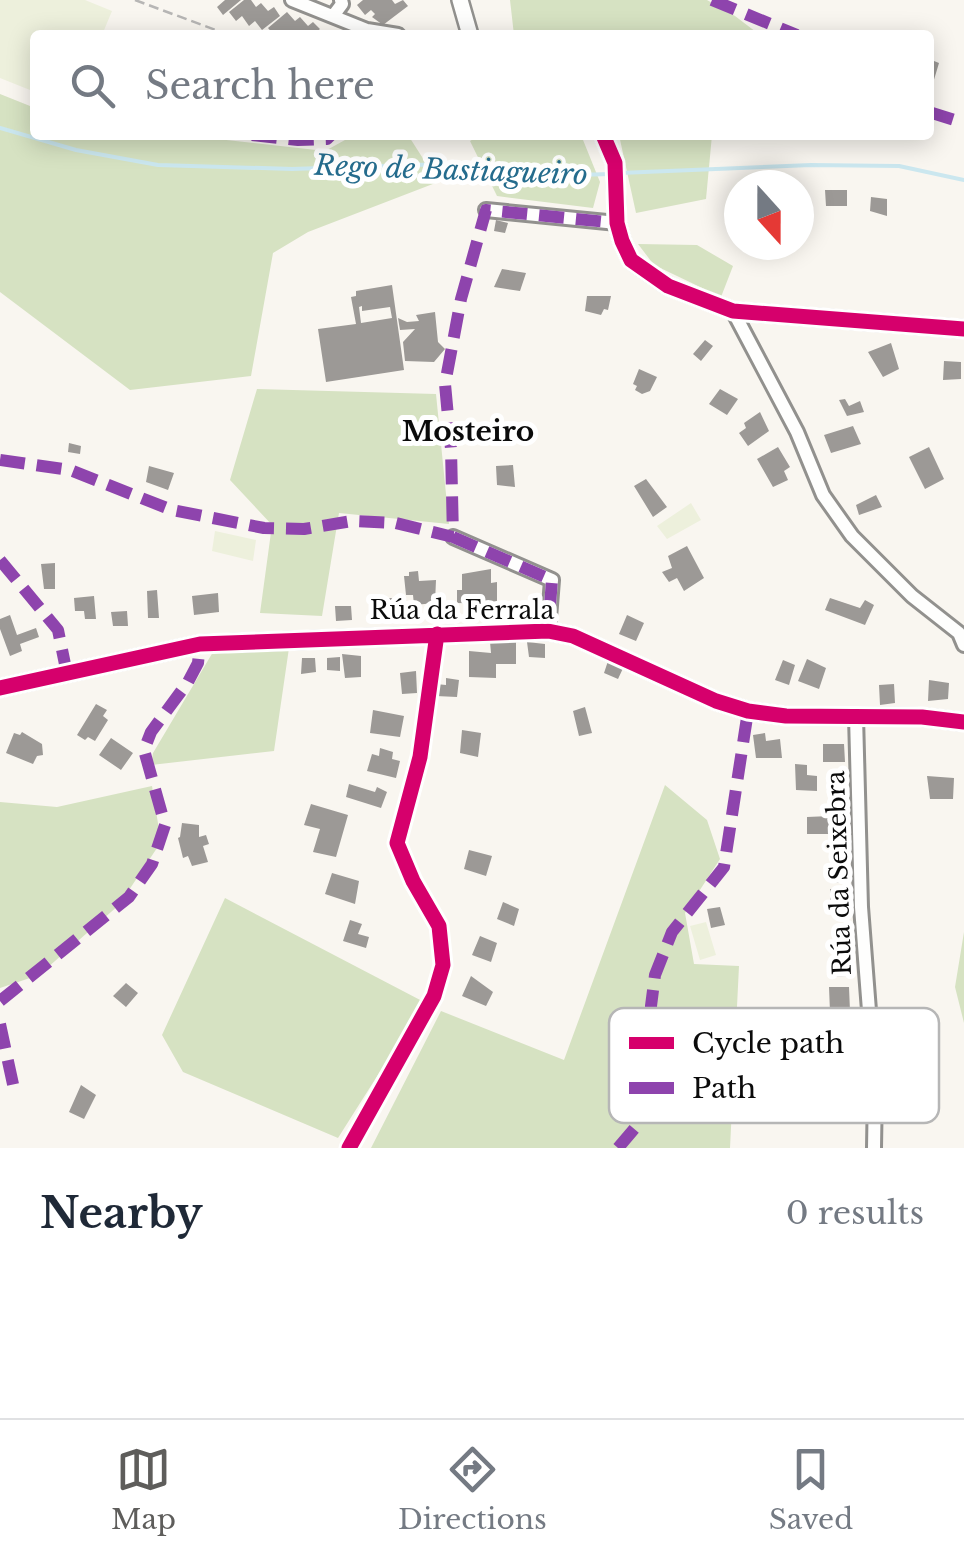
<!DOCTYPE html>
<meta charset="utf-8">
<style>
:root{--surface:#fff;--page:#f2f2f3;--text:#1f2937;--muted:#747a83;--line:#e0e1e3;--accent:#5e5d5b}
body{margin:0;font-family:"Libre Baskerville",serif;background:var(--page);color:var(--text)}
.compass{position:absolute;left:724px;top:170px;width:90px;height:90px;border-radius:50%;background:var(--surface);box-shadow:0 5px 25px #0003;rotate:159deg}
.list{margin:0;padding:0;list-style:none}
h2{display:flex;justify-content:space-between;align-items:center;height:130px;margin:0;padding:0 40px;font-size:42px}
h2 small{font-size:32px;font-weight:400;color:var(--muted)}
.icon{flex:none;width:55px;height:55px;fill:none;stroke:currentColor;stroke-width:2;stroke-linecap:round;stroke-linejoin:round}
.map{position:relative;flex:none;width:964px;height:1148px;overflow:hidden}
.search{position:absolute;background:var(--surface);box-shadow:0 5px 25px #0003;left:30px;right:30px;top:30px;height:110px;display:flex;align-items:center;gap:25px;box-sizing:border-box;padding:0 35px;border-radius:10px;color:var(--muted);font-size:38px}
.sheet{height:270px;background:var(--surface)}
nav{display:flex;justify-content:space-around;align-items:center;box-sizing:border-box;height:140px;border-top:2px solid var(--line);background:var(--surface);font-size:28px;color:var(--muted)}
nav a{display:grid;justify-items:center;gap:5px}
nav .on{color:var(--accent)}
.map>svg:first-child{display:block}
.forest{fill:#d6e2c2}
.pitch{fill:#edf0dc}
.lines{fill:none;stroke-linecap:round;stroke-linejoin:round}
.stream{stroke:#cbe7ef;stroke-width:4}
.building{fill:#9c9996;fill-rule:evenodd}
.minor-casing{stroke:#92918e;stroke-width:18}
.tertiary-casing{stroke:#92918e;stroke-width:20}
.path{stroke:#b7b6b5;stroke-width:2.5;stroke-dasharray:10 5;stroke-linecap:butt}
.minor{stroke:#fefefd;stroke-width:12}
.tertiary{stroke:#fefefd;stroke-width:15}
.quiet{stroke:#8e44ad;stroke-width:12;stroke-dasharray:25 12;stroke-linecap:butt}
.cycleway-casing{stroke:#fff;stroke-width:21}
.cycleway{stroke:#d6006c;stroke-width:15}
.labels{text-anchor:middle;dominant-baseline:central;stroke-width:10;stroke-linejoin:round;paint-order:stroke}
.street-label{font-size:25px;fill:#0b0b0b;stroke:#fff}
.water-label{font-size:28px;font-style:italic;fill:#256c8d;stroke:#fff}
.neighbourhood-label{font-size:28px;font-weight:bold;fill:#0b0b0b;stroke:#fff}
.key{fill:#fff;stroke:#b6b6b6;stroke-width:2.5}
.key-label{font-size:28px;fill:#0b0b0b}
</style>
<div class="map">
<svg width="964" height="1148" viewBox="0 0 964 1148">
<rect width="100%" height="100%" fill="#f9f6f0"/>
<path class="forest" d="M 510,0 L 707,0 L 735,16 L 760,35 L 514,35 Z
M 0,94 L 35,108 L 35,135 L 181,135 L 325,151 L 354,135 L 408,135 L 438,182 L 308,232 L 273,253 L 251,376 L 130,390 L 0,292 Z
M 480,135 L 581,135 L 600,182 L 593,208 L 497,196 L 470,141 Z
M 619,135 L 712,135 L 706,199 L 636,213 Z
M 638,244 L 697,245 L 733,266 L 721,297 L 654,265 Z
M 257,389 L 436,394 L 449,524 L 339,513 L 322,616 L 260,613 L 272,525 L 230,480 Z
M 289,648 L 274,751 L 151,765 L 153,753 L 213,652 Z
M 665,785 L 707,820 L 720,859 L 685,913 L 694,964 L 739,966 L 730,1148 L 371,1148 L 441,1011 L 564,1060 Z
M 152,786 L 161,842 L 119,905 L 39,975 L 0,988 L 0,802 L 57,807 Z
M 225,898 L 424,1002 L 338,1138 L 183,1072 L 162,1035 Z
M 964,932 L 964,1023 L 955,987 Z"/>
<path class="pitch" d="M 0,0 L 85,0 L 112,11 L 102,35 L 35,35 L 35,92 L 0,78 Z
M 691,503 L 701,520 L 667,539 L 657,526 Z
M 215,531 L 256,540 L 253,561 L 212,551 Z
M 706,922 L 716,955 L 700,960 L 690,926 Z"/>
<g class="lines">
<path class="stream" d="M 0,128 L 76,150 L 158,165 L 292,169 L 446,164 L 578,175 L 610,174
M 620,173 L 811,165 L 899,166 L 964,180"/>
</g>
<path class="building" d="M 225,0 L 241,0 L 223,15 L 217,7 Z
M 244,0 L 251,0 L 256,7 L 261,3 L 268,11 L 274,7 L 280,16 L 262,30 L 255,21 L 249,26 L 242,16 L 236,21 L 229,12 Z
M 363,0 L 392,0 L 395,4 L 403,0 L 408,6 L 383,25 L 372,17 L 375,14 L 371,10 L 365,15 L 357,5 Z
M 287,12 L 295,21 L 300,17 L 308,26 L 313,22 L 320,29 L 313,35 L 283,35 L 280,32 L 274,35 L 268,28 Z
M 929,59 L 939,63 L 933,83 L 929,82 Z
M 825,190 L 847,190 L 847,206 L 826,206 Z
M 871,197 L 887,199 L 887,216 L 870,211 Z
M 496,220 L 508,223 L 505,233 L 494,231 Z
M 502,269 L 526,273 L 520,291 L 494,287 Z
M 392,285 L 404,370 L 326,382 L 318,329 L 356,324 L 351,297 L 356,296 L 356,291 ZM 362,306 L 362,311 L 390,307 L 392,318 L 361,323 L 359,307 Z
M 587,296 L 611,296 L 608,310 L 604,309 L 601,315 L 585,311 Z
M 435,312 L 438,342 L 445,349 L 434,362 L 405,361 L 403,342 L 415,329 L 400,330 L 398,318 L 407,322 L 419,321 L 416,315 Z
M 705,340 L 713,346 L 701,361 L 693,354 Z
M 891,343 L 899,369 L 883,377 L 868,352 Z
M 944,361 L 961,362 L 961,379 L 943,380 Z
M 639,369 L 657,377 L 650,391 L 642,394 L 635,390 L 637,386 L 633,384 Z
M 720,389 L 738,399 L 727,415 L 709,404 Z
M 845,399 L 849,406 L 860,401 L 864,412 L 847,416 L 839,400 Z
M 760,412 L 769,431 L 748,446 L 739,433 L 746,428 L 744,423 Z
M 853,426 L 861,444 L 831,453 L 824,435 Z
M 69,443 L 81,446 L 80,454 L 68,452 Z
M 778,447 L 790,467 L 784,471 L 788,480 L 773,487 L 757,459 Z
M 929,447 L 944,479 L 925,489 L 909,457 Z
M 513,465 L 515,487 L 497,485 L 496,466 Z
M 149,466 L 174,473 L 168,490 L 146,482 Z
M 646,479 L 667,507 L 653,517 L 634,486 Z
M 876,495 L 882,507 L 859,515 L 856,505 Z
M 687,546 L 704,578 L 684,591 L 677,578 L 669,582 L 662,572 L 672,568 L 668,556 Z
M 55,563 L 55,589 L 44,589 L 41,564 Z
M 491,569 L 491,583 L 497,582 L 497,604 L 457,603 L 457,590 L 462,590 L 462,574 Z
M 418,571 L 419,581 L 436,580 L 435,603 L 414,605 L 413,595 L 406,595 L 404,576 L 409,576 L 409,572 Z
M 157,590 L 159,618 L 148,618 L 147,591 Z
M 218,593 L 219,612 L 194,615 L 192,596 Z
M 94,596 L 96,619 L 85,619 L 84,611 L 75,611 L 74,598 Z
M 382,598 L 393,598 L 392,609 L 382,610 Z
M 830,598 L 860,608 L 865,600 L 874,605 L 865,625 L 825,610 Z
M 335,606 L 351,606 L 352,620 L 336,621 Z
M 127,611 L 128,626 L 113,626 L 111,612 Z
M 10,615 L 17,635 L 36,628 L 39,637 L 20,644 L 22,651 L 10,656 L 0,629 L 0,619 Z
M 627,615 L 644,623 L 636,641 L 619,634 Z
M 516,641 L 516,664 L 496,664 L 496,678 L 469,677 L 469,651 L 491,653 L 490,642 Z
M 527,642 L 545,644 L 545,658 L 529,657 Z
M 342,654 L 361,656 L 361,677 L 345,678 Z
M 340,657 L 340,671 L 327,670 L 327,658 Z
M 302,658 L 315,658 L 316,672 L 301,674 Z
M 609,658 L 625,664 L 618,679 L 604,673 Z
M 807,659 L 826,668 L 819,689 L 798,681 Z
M 783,660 L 795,665 L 789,685 L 775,680 Z
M 416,671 L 417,693 L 402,694 L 400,673 Z
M 446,678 L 459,680 L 457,697 L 436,696 L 436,684 L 446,685 Z
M 929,680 L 949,683 L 948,699 L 928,701 Z
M 894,684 L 895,703 L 880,705 L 879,685 Z
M 96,704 L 107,710 L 103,716 L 108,720 L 95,741 L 88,737 L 85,740 L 77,735 Z
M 585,707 L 592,733 L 579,736 L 573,711 Z
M 373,710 L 404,716 L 400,737 L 370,733 Z
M 462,730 L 481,733 L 478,757 L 460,753 Z
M 22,732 L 42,744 L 43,755 L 37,756 L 33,764 L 6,753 L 14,733 L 20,735 Z
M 765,733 L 766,741 L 780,739 L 782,758 L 756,758 L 753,735 Z
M 111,738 L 133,753 L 121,770 L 99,755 Z
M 823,744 L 844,744 L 845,762 L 823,762 Z
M 380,748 L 393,752 L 392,759 L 400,761 L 396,778 L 367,771 L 372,754 L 379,756 Z
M 795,764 L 807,765 L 807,775 L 817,776 L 817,791 L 796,790 Z
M 927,776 L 954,778 L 953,799 L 930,799 Z
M 349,784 L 375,792 L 377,787 L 387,792 L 381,808 L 346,797 Z
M 311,804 L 348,815 L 336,857 L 313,852 L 320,829 L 304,825 Z
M 830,816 L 830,834 L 807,834 L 807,817 Z
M 182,823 L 199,825 L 199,837 L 206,835 L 209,844 L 203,846 L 208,862 L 192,866 L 188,856 L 183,858 L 178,838 L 180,837 Z
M 469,850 L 492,856 L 486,876 L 464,869 Z
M 828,867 L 848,867 L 849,883 L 828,882 Z
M 332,873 L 359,881 L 355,904 L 325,894 Z
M 850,888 L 849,902 L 830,903 L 830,889 Z
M 503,902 L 519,909 L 514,926 L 497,919 Z
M 720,907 L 725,925 L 711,928 L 707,909 Z
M 350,920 L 362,924 L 358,934 L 369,937 L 366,948 L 343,941 Z
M 480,936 L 497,943 L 491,962 L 472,955 Z
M 828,960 L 848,960 L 848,976 L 829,977 Z
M 471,976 L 493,992 L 486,1006 L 462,996 Z
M 126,983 L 138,993 L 126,1007 L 113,996 Z
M 829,987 L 849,987 L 850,1011 L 830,1012 Z
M 81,1085 L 96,1095 L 84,1119 L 69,1112 Z"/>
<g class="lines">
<defs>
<path id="minor" d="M 292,0 L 367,30 L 398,35
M 333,16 L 342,4 L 341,0
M 486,210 L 617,223
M 733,311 L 797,432 L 823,495 L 852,536 L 912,596 L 959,633 L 964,645
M 453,537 L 552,580 L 548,631
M 856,716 L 861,907 L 875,1088 L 874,1148
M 349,1148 L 434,996 L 443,965 L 439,926 L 413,881 L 397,843 L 420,757 L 437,634"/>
<path id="tertiary" d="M 460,0 L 470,35
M 603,135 L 615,163 L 617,223 L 622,241 L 631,260 L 668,286 L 733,311 L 964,329
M 0,688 L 200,644 L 548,631 L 573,636 L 716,701 L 748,711 L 786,716 L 922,717 L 964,722"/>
</defs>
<use href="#minor" class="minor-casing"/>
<use href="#tertiary" class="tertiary-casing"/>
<path class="path" d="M 135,0 L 229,35"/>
<use href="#minor" class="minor"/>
<use href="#tertiary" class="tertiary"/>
<path class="quiet" d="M 712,0 L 797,35
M 929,112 L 964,123
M 252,135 L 298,140 L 327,139 L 331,135
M 0,460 L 70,470 L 172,510 L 264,528 L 304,529 L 352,521 L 396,523 L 453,537 L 451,449 L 445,384 L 461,299 L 486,210 L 617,223
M 453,537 L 552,580 L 548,631
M 0,560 L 58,630 L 67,674
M 0,1001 L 129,897 L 152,864 L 165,825 L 144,750 L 151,732 L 188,682 L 198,663 L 200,644
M 0,1024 L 14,1089
M 618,1148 L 658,1101 L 651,1006 L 655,975 L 672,932 L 724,867 L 748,711"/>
<defs>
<path id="cycleway" d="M 603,135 L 615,163 L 617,223 L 622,241 L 631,260 L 668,286 L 733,311 L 964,329
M 0,688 L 200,644 L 548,631 L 573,636 L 716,701 L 748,711 L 786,716 L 922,717 L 964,722
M 349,1148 L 434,996 L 443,965 L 439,926 L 413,881 L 397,843 L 420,757 L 437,634"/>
</defs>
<use href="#cycleway" class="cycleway-casing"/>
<use href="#cycleway" class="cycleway"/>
</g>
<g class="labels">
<g class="street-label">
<text x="462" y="610">Rúa da Ferrala</text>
<text transform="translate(839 873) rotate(-92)">Rúa da Seixebra</text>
</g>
<g class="water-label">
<text transform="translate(451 170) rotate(2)">Rego de Bastiagueiro</text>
</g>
<g class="neighbourhood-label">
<text x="468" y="431">Mosteiro</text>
</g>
</g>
<rect x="609" y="1008" width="330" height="115" rx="15" class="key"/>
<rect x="629" y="1037" width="45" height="12" fill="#d6006c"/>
<rect x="629" y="1082" width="45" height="12" fill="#8e44ad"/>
<g class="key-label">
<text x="692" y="1053">Cycle path</text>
<text x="692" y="1098">Path</text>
</g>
</svg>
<svg class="compass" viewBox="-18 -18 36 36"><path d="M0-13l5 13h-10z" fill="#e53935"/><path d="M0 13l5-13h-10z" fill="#747a83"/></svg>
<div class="search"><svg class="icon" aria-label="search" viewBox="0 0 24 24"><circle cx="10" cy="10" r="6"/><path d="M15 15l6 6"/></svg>Search here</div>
</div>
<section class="sheet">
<h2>Nearby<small>0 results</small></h2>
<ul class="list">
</ul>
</section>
<nav>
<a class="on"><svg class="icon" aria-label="map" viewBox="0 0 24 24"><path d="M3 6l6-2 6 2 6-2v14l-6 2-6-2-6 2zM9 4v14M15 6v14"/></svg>Map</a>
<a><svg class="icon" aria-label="directions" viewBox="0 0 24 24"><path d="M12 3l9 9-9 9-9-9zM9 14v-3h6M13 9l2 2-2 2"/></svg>Directions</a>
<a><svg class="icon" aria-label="saved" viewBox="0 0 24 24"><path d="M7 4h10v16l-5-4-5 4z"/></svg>Saved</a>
</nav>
